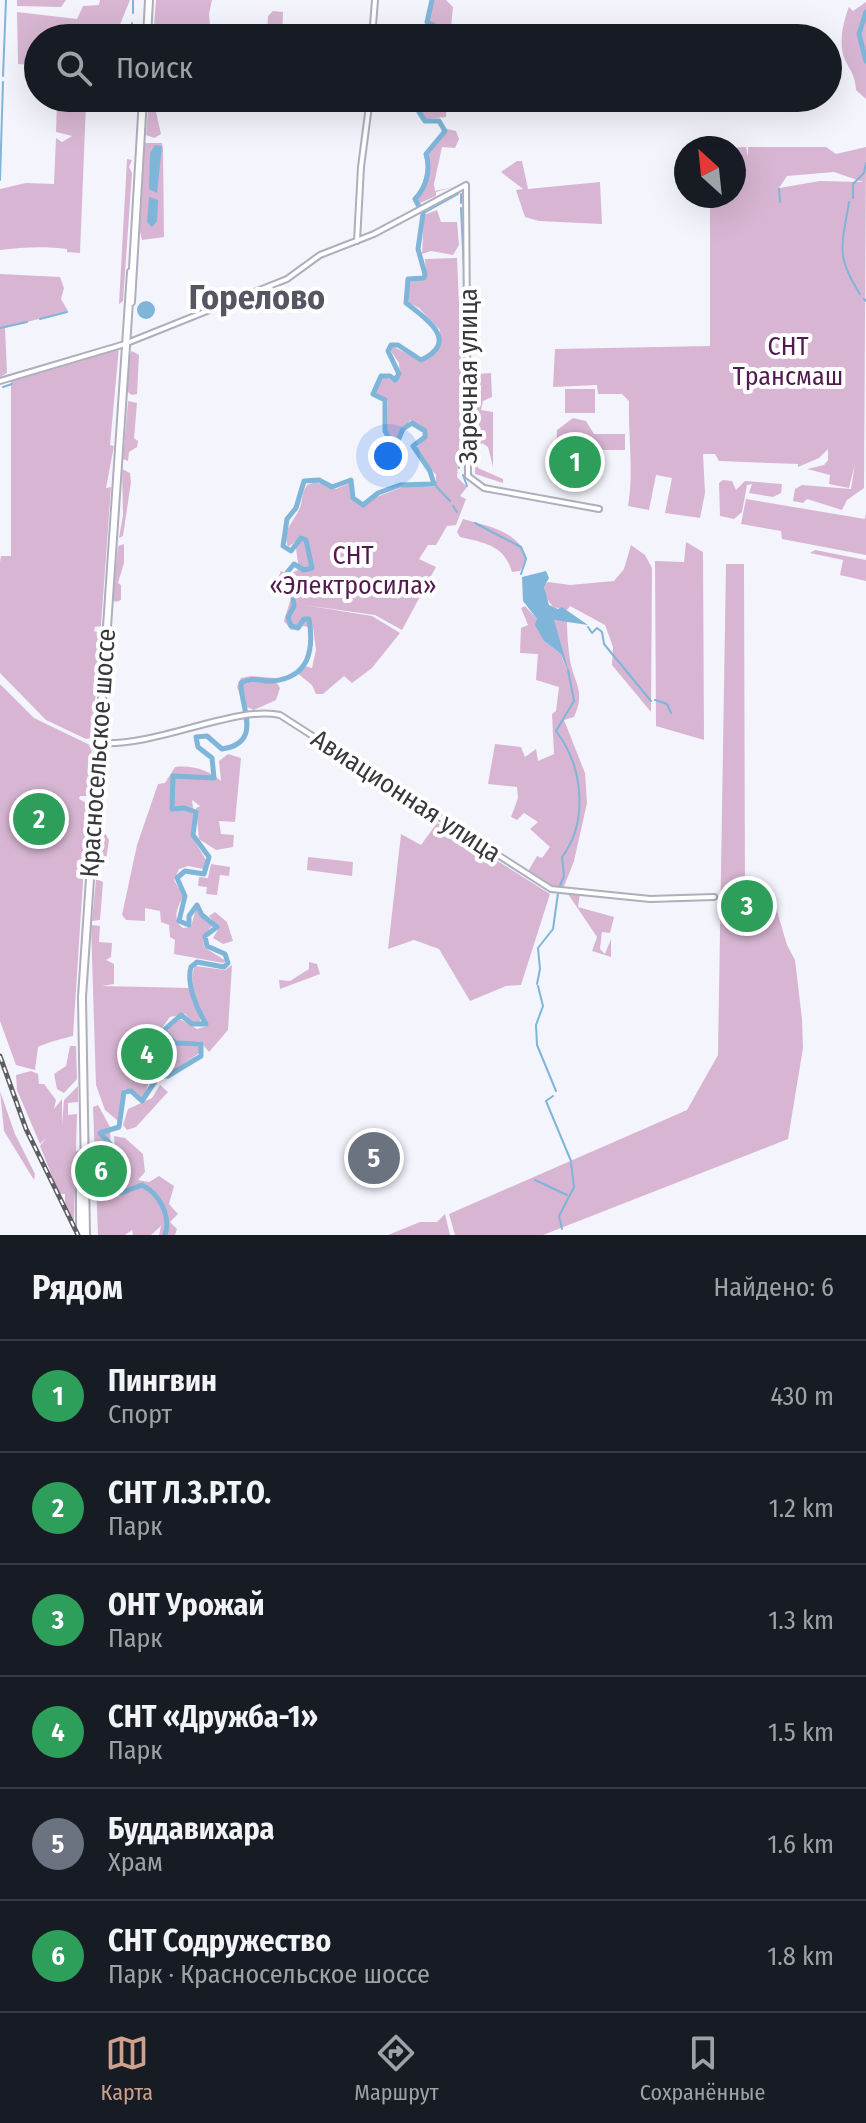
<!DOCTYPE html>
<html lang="ru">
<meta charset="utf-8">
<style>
:root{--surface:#171b24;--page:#20242c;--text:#f1f3f6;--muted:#9ea1a6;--line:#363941;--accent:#cda18d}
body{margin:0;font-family:"Fira Sans Condensed",sans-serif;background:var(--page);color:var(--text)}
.compass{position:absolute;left:674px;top:136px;width:72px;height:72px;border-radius:50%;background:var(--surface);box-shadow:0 8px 32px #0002;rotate:333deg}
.you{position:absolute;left:388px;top:456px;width:28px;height:28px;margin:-20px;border:6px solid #fff;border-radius:50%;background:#1a73e8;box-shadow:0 0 0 12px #1a73e833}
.badge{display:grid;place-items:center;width:52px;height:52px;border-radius:50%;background:var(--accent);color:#fff;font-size:26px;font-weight:700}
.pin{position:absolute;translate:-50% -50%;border:4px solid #fff;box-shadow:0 2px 8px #0006}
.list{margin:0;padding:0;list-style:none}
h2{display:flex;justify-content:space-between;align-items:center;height:104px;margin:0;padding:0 32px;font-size:34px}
h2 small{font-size:26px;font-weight:400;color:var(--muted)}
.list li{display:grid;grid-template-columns:52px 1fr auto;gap:24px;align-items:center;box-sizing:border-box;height:112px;padding:0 32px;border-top:2px solid var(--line)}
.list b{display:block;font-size:30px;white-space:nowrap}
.list p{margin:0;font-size:26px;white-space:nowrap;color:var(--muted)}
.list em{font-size:26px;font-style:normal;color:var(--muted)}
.icon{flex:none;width:44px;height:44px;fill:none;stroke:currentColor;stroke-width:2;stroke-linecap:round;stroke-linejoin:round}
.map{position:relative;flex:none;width:866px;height:1235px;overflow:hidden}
.search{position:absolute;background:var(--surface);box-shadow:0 8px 32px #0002;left:24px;right:24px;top:24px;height:88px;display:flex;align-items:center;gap:20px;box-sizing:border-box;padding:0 28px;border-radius:44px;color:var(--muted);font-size:30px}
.sheet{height:776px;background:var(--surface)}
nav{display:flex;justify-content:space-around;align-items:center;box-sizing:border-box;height:112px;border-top:2px solid var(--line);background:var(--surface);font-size:22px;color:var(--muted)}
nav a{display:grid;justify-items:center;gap:4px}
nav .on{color:var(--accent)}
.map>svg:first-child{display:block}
.green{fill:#d8b6d3;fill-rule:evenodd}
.water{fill:#7eb5d8}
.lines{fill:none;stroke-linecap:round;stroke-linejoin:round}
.stream{stroke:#7eb5d8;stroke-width:2}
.river{stroke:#7eb5d8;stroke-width:5}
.tertiary-casing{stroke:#aeaebc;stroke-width:8}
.secondary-casing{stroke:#aeaebc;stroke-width:8}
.trunk-casing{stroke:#aeaebc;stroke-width:10}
.tertiary{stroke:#fff;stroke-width:4}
.secondary{stroke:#fff;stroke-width:4}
.trunk{stroke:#fff;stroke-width:6}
.rail-casing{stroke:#5d5d63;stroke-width:5}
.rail{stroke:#fff;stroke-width:2;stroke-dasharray:6;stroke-linecap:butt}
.labels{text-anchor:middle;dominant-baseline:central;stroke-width:8;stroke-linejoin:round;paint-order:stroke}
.park-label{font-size:26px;fill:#521b4e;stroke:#fff}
.street-label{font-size:26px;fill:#37373c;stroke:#fff}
.district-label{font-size:34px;font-weight:bold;fill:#565662;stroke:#fff}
</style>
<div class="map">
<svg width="866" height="1235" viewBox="0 0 866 1235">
<rect width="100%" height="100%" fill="#f4f4fd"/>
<path class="green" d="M 17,0 L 66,0 L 61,7 L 17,6 Z
M 100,0 L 130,0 L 119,27 L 121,38 L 38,38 L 38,66 L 18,64 L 17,12 L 77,19 L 83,6 L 99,5 Z
M 156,0 L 212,0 L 209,14 L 211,38 L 153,38 Z
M 433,0 L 446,0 L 453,7 L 450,38 L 443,38 L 440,26 L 429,21 Z
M 866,2 L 866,99 L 856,90 C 855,75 851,72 845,60 C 838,44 843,22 849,7 L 853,11 Z
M 273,11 L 283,12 L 282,38 L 267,38 L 268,16 Z
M 149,98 L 153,98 L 161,134 L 154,138 L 146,135 Z
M 422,98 L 447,98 L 446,117 L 426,119 L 420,113 Z
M 57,102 L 86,103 L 80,253 L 67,252 L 67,249 C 45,246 23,247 0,250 L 0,189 L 26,183 L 54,184 L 56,138 L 62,142 L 72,136 L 56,132 Z
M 447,129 L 456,131 L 459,139 L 455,148 L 442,147 L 434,184 L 435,191 L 453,187 L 436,192 L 436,196 L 420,203 L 417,198 C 428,187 432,169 427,154 Z
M 144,143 L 162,143 L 163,148 L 164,237 L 142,240 L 139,227 Z
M 746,147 L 748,157 L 748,147 L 826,147 L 836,154 L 866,147 L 864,488 L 847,500 L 842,510 L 807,499 L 803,503 L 793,501 L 795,489 L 802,485 L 851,489 L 855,464 L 849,488 L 829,484 L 830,475 L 807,469 L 824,465 L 828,460 L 828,449 L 819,458 L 798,467 L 798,464 L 719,461 L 715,454 L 703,454 L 705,493 L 700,518 L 665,513 L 672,478 L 656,475 L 649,510 L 628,506 C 634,473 628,436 629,401 L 622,394 L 598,394 L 597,385 L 553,387 L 555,349 L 710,346 L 710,196 L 734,196 L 734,148 L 725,148 ZM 834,172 L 863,182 L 820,181 L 779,188 L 787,176 Z
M 127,159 L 132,160 L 129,167 L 132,173 L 123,301 L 119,304 Z
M 517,161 L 522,161 L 528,189 L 600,182 L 602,224 L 539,221 L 525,217 L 516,190 L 523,189 L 501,172 Z
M 437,210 L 441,222 L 457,222 L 459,245 L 453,255 L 431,251 L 422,254 L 424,215 Z
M 457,258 L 463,397 L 457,477 L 467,487 L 460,496 L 466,499 L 456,525 L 447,526 L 436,545 L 428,545 L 419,559 L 436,567 L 402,630 L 375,615 L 304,605 L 372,616 L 400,633 L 372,668 L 352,683 L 344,676 L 323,694 L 316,694 L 312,685 L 297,673 L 305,666 L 312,668 L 316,650 L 313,628 L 303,626 L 291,630 L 284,621 L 291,598 L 278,594 L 275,585 L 281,571 L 289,575 L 299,569 L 295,542 L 288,547 C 281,527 297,521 301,504 C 303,496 302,493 307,485 L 315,482 L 336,489 L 350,483 L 350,495 L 363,507 L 374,498 L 405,486 L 436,487 L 436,475 L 416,449 L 428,431 L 410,420 L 395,441 L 391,440 L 387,431 L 388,401 L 375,392 L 384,376 L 394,382 L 400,377 L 399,363 L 390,350 L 392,346 L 422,361 L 435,351 L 440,330 L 419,308 L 409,303 L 408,285 L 412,279 L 426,278 L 425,259 Z
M 0,274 L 60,277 L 64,288 L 61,299 L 68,311 L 5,328 L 7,373 L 0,377 Z
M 119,347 L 110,445 L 114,446 L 106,488 L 111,487 L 101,626 L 95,627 L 94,631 L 101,633 L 92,738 L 86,739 L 46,720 L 0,673 L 0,562 L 1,556 L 11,556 L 11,380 Z
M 132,351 L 139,355 L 137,394 L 132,395 L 126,391 L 127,360 Z
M 491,373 L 492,397 L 483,401 L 481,410 L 493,412 L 493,467 L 488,447 L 482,443 L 477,451 L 478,468 L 503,479 L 503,483 L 475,474 L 474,374 Z
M 565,389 L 595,389 L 595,413 L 565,413 Z
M 128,401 L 137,403 L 134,438 L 138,441 L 137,447 L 129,452 L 128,461 L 123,459 Z
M 573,418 L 586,421 L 594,434 L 625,434 L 625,450 L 594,450 L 592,477 L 575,488 C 549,483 557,450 557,430 Z
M 122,469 L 130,473 L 131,482 L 123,536 L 119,538 L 123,515 Z
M 723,480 L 732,481 L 736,490 L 745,481 L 782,484 L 781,493 L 773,497 L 749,493 L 752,484 L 747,485 L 742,512 L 734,519 L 720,516 L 719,483 Z
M 746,499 L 865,519 L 866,513 L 866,555 L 782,539 L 781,531 L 741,524 Z
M 463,519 C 490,527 519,531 527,559 L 520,571 L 512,572 C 504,545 485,543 460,537 L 457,532 Z
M 686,542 L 703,552 L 704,740 L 656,726 L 655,561 L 684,562 Z
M 124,544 L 124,563 L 118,583 L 121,585 L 121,600 L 116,602 L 112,600 L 118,546 Z
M 631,545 L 645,555 L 652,568 L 651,712 L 612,665 L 613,647 L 605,625 L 570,606 L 567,610 L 553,607 L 545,596 L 544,585 L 548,582 L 570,585 L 614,581 L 624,569 Z
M 815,550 L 866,560 L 866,581 L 840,575 L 843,560 L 810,553 Z
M 726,564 L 744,564 L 745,893 L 772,894 L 787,945 L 795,960 L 802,1019 L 803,1048 L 788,1139 L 543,1235 L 455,1235 L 449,1214 L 687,1110 L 718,1055 Z
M 525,606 L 537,619 L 544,641 L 561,654 L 565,666 L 553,623 L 554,620 L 567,621 C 567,633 568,648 570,660 C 574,684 586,690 574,717 L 564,720 L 585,773 L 587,803 L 574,861 L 563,889 L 545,884 L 527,873 L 537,856 L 542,858 L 550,847 L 530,829 L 538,822 L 524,813 L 517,820 L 511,817 L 518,798 L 517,787 L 488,784 L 495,744 L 521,747 L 525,757 L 536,749 L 538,761 L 554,754 L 552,714 L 556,711 L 559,687 L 536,680 L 538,654 L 520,653 L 521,628 L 528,625 L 521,608 Z
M 251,676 L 274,678 L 280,688 L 276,700 L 254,710 L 244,706 L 237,687 L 241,678 Z
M 0,684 L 34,718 L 92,746 L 88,796 L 80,796 L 79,799 L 88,804 L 73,1036 C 62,1039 50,1041 38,1047 L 35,1070 L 16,1065 L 0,1021 Z
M 228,754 L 241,758 L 235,822 L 219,821 L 221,834 L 234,835 L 233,847 L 216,850 L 199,839 L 196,808 L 200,806 L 192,800 L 195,824 L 191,835 L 206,860 L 203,869 L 188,866 L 179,869 L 174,880 L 183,896 C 178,907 171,919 183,928 L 191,927 L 196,908 L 212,926 L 203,937 L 204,947 L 226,961 L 223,963 L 174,954 L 175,940 L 170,937 L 169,925 L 161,922 L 160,911 L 145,908 L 145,921 L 126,920 L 122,915 L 137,845 L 158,784 L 165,783 L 175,767 C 192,765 209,770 221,781 L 219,761 Z
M 99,823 L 109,840 L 105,866 L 100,867 L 96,844 Z
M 437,823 L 550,894 L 521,985 L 506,986 L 470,1001 L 439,949 L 414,940 L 388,949 L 401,834 L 421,845 Z
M 308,857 L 353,862 L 352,876 L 307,870 Z
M 211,864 L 230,867 L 229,876 L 220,875 L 217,895 L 206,894 L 207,887 L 198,886 L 199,877 L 208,878 Z
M 96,879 L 103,882 L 100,920 L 92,921 Z
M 568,894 L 580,894 L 578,907 L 614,917 L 610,933 L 602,932 L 600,949 L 605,954 L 611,939 L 611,957 L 592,951 L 597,937 Z
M 215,912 L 227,922 L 233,941 L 223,944 L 213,938 L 219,928 L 209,916 Z
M 91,925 L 100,926 L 99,942 L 112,943 L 111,957 L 106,960 L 114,964 L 114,984 L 102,986 L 191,988 C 193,1004 200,1014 201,1024 L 192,1022 L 185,1014 L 170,1017 L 162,1028 L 166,1041 L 198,1045 L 201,1052 L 168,1074 L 149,1081 L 144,1097 L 139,1097 L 131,1089 L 123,1089 L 118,1121 L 105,1110 L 96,1085 Z
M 309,962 L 317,964 L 320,974 L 280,989 L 279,980 L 290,981 L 309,969 Z
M 232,965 L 228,1030 L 209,1052 L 200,1041 L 176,1042 L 166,1036 L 169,1028 L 180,1019 L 197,1029 L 207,1026 C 202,1009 186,985 195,966 L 225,970 Z
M 70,1046 L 76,1046 L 77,1079 L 64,1093 L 57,1089 L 54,1074 L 66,1066 Z
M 31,1071 L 38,1074 L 39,1084 L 44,1084 L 56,1100 L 54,1109 L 62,1099 L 62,1125 L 64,1100 L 78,1086 L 78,1102 L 68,1103 L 68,1115 L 77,1114 L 74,1222 L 65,1205 L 65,1194 L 59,1194 L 40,1146 L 47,1137 L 40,1144 L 17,1090 L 16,1075 Z
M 160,1085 L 168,1092 L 136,1127 L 127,1130 L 123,1125 L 128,1109 L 152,1098 Z
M 0,1091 L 15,1134 L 35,1174 L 34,1180 L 4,1131 Z
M 98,1105 L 110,1127 L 111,1161 L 115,1154 L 114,1136 L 125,1138 L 143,1154 L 145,1172 L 138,1180 L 149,1182 L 159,1176 L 174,1186 L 169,1204 L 178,1214 L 170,1222 L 177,1229 L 175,1235 L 159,1235 L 161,1226 L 151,1235 L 133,1235 L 132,1230 L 125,1235 L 98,1235 L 93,1107 Z
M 445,1214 L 450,1235 L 388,1235 L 420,1222 L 437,1222 Z"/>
<path class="water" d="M 155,145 L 162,146 L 157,193 L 149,189 L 150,153 Z
M 149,197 L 158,200 L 157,221 L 152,227 L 147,222 Z
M137 310a9 9 0 1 1 18 0a9 9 0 1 1-18 0Z
M 546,571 L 549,578 L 544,587 L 549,605 L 558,609 L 562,607 L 588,625 L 554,620 L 569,672 L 561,654 L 544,641 L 535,625 L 537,619 L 523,601 L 522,577 Z"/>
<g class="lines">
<path class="stream" d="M 133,13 L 133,0
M 131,38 L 132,23
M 3,76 L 6,0
M 0,180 L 3,82
M 779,189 L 780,202
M 461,194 L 461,203
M 853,198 L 853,184 L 864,173 L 866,163
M 849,202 C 842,246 835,255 860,294
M 461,208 L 465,290
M 422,214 L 458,194
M 864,299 L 866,301
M 40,319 L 67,312
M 0,328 L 27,322
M 464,371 L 465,325
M 3,387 L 12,384
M 465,390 L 465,385
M 464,402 L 464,395
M 464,404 L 465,410
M 461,442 L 465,412
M 459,468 L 461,447
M 463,475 L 467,486
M 434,484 L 450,501
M 453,506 L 457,512
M 475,523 L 521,547 L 526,559 L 521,574
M 588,627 L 592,633 L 597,628 L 602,632 L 604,644 L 651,701
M 655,700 L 667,704 L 671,713
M 559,888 L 564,876 L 562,857 C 589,821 583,766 556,731 L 574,701 L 568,670
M 537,984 L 540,969 L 538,948 L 553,929 L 558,893
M 538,986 L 543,1006 L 536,1025 L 537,1045 L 556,1091
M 553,1096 L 546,1101 L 571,1161
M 535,1180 L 567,1195
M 562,1229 L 559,1216 L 574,1187 L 571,1163"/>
<path class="river" d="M 432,0 L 427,22 L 441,29 L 441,38
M 866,12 L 859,34 L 866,61
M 165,1235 C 171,1216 160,1194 142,1185 L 121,1193 L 114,1190 L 113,1147 L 100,1133 L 119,1127 L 124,1092 L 131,1091 L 142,1101 L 158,1077 L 168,1076 L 201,1056 L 201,1044 L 175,1043 L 164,1030 L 181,1015 L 192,1024 L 206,1024 C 197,1009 186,984 191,967 L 197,962 L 224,967 L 228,963 L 225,954 L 207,946 L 205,936 L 217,927 L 202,915 L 197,905 L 189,916 L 189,925 L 179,921 L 185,896 L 177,878 L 185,871 L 204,874 L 209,857 L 193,835 L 196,812 L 184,808 L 172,809 L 173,776 L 214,778 L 212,758 L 198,747 L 196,737 L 207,736 L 222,749 C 264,743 240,706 241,683 C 253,676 260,682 273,681 C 310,677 314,649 309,619 L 304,619 L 298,628 L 291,626 L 288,617 L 294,606 L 293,597 L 284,590 L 281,580 L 294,564 L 304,570 L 312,568 L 306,540 L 301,538 L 291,551 L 283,546 L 287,519 L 296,508 L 304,481 L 319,480 L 332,487 L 351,480 L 353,498 L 363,505 L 378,493 L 400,485 L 434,484 L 430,471 L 413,446 L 425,437 L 425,431 L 412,423 L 403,429 L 397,443 L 392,444 L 385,431 L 385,400 L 373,394 L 381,376 L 390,376 L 395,380 L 399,374 L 388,351 L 391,345 L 398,345 L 421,360 C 462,341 423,316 406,303 L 408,279 L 424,278 L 425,274 L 418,249 L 423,214 L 415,199 C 426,188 431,170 426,154 L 445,131 L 439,121 L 425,121 L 419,112 L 421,98"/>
<defs>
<path id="tertiary" d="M 372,38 L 375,0
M 357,241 L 361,167 L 370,98
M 127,343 L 287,279 L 320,255 L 374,234 L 466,185 L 468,476 L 484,488 L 599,509
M 100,743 C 156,747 236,705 280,715 L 551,889 L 650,899 L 714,897"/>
<path id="secondary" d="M 0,381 L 125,344"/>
<path id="trunk" d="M 147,38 L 149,0
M 131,302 L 143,98
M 80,1235 L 80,1155
M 86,1235 L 82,997 L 131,272"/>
</defs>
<use href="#tertiary" class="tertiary-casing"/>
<use href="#secondary" class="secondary-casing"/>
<use href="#trunk" class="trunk-casing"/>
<use href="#tertiary" class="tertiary"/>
<use href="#secondary" class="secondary"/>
<use href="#trunk" class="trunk"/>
<defs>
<path id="rail" d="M 0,1056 L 26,1129 L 78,1235"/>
</defs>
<use href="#rail" class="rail-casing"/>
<use href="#rail" class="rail"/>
</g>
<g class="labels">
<g class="park-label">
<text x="788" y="346">СНТ<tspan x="788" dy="30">Трансмаш</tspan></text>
<text x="353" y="555">СНТ<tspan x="353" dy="30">«Электросила»</tspan></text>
</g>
<g class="street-label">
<text transform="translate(468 376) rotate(-90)">Заречная улица</text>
<text transform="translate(98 753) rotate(-86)">Красносельское шоссе</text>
<text transform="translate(406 796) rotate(33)">Авиационная улица</text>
</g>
<g class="district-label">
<text x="257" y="297">Горелово</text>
</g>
</g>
</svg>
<svg class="compass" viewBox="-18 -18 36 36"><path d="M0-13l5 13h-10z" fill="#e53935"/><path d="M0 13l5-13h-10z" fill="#9ea1a6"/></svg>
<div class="you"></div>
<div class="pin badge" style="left:575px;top:462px;background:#2e9e5b">1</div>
<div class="pin badge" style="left:39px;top:819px;background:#2e9e5b">2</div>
<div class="pin badge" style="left:747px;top:906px;background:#2e9e5b">3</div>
<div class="pin badge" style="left:147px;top:1054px;background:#2e9e5b">4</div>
<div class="pin badge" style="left:374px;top:1158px;background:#6b7280">5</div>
<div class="pin badge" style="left:101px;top:1171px;background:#2e9e5b">6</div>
<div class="search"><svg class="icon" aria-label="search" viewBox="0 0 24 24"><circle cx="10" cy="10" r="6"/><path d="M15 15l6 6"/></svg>Поиск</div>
</div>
<section class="sheet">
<h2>Рядом<small>Найдено: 6</small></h2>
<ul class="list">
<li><span class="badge" style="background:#2e9e5b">1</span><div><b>Пингвин</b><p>Спорт</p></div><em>430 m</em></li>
<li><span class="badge" style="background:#2e9e5b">2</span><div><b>СНТ Л.З.Р.Т.О.</b><p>Парк</p></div><em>1.2 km</em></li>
<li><span class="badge" style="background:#2e9e5b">3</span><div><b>ОНТ Урожай</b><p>Парк</p></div><em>1.3 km</em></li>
<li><span class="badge" style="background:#2e9e5b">4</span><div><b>СНТ «Дружба-1»</b><p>Парк</p></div><em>1.5 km</em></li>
<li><span class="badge" style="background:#6b7280">5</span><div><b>Буддавихара</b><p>Храм</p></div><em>1.6 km</em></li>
<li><span class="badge" style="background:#2e9e5b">6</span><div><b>СНТ Содружество</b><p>Парк · Красносельское шоссе</p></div><em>1.8 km</em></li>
</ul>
</section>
<nav>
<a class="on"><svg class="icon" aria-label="map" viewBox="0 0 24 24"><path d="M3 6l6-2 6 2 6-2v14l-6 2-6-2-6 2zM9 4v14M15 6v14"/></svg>Карта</a>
<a><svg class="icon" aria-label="directions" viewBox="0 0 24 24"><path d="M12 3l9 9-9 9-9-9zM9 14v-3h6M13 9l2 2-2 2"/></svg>Маршрут</a>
<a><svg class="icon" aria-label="saved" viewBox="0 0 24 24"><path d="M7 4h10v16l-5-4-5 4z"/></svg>Сохранённые</a>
</nav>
